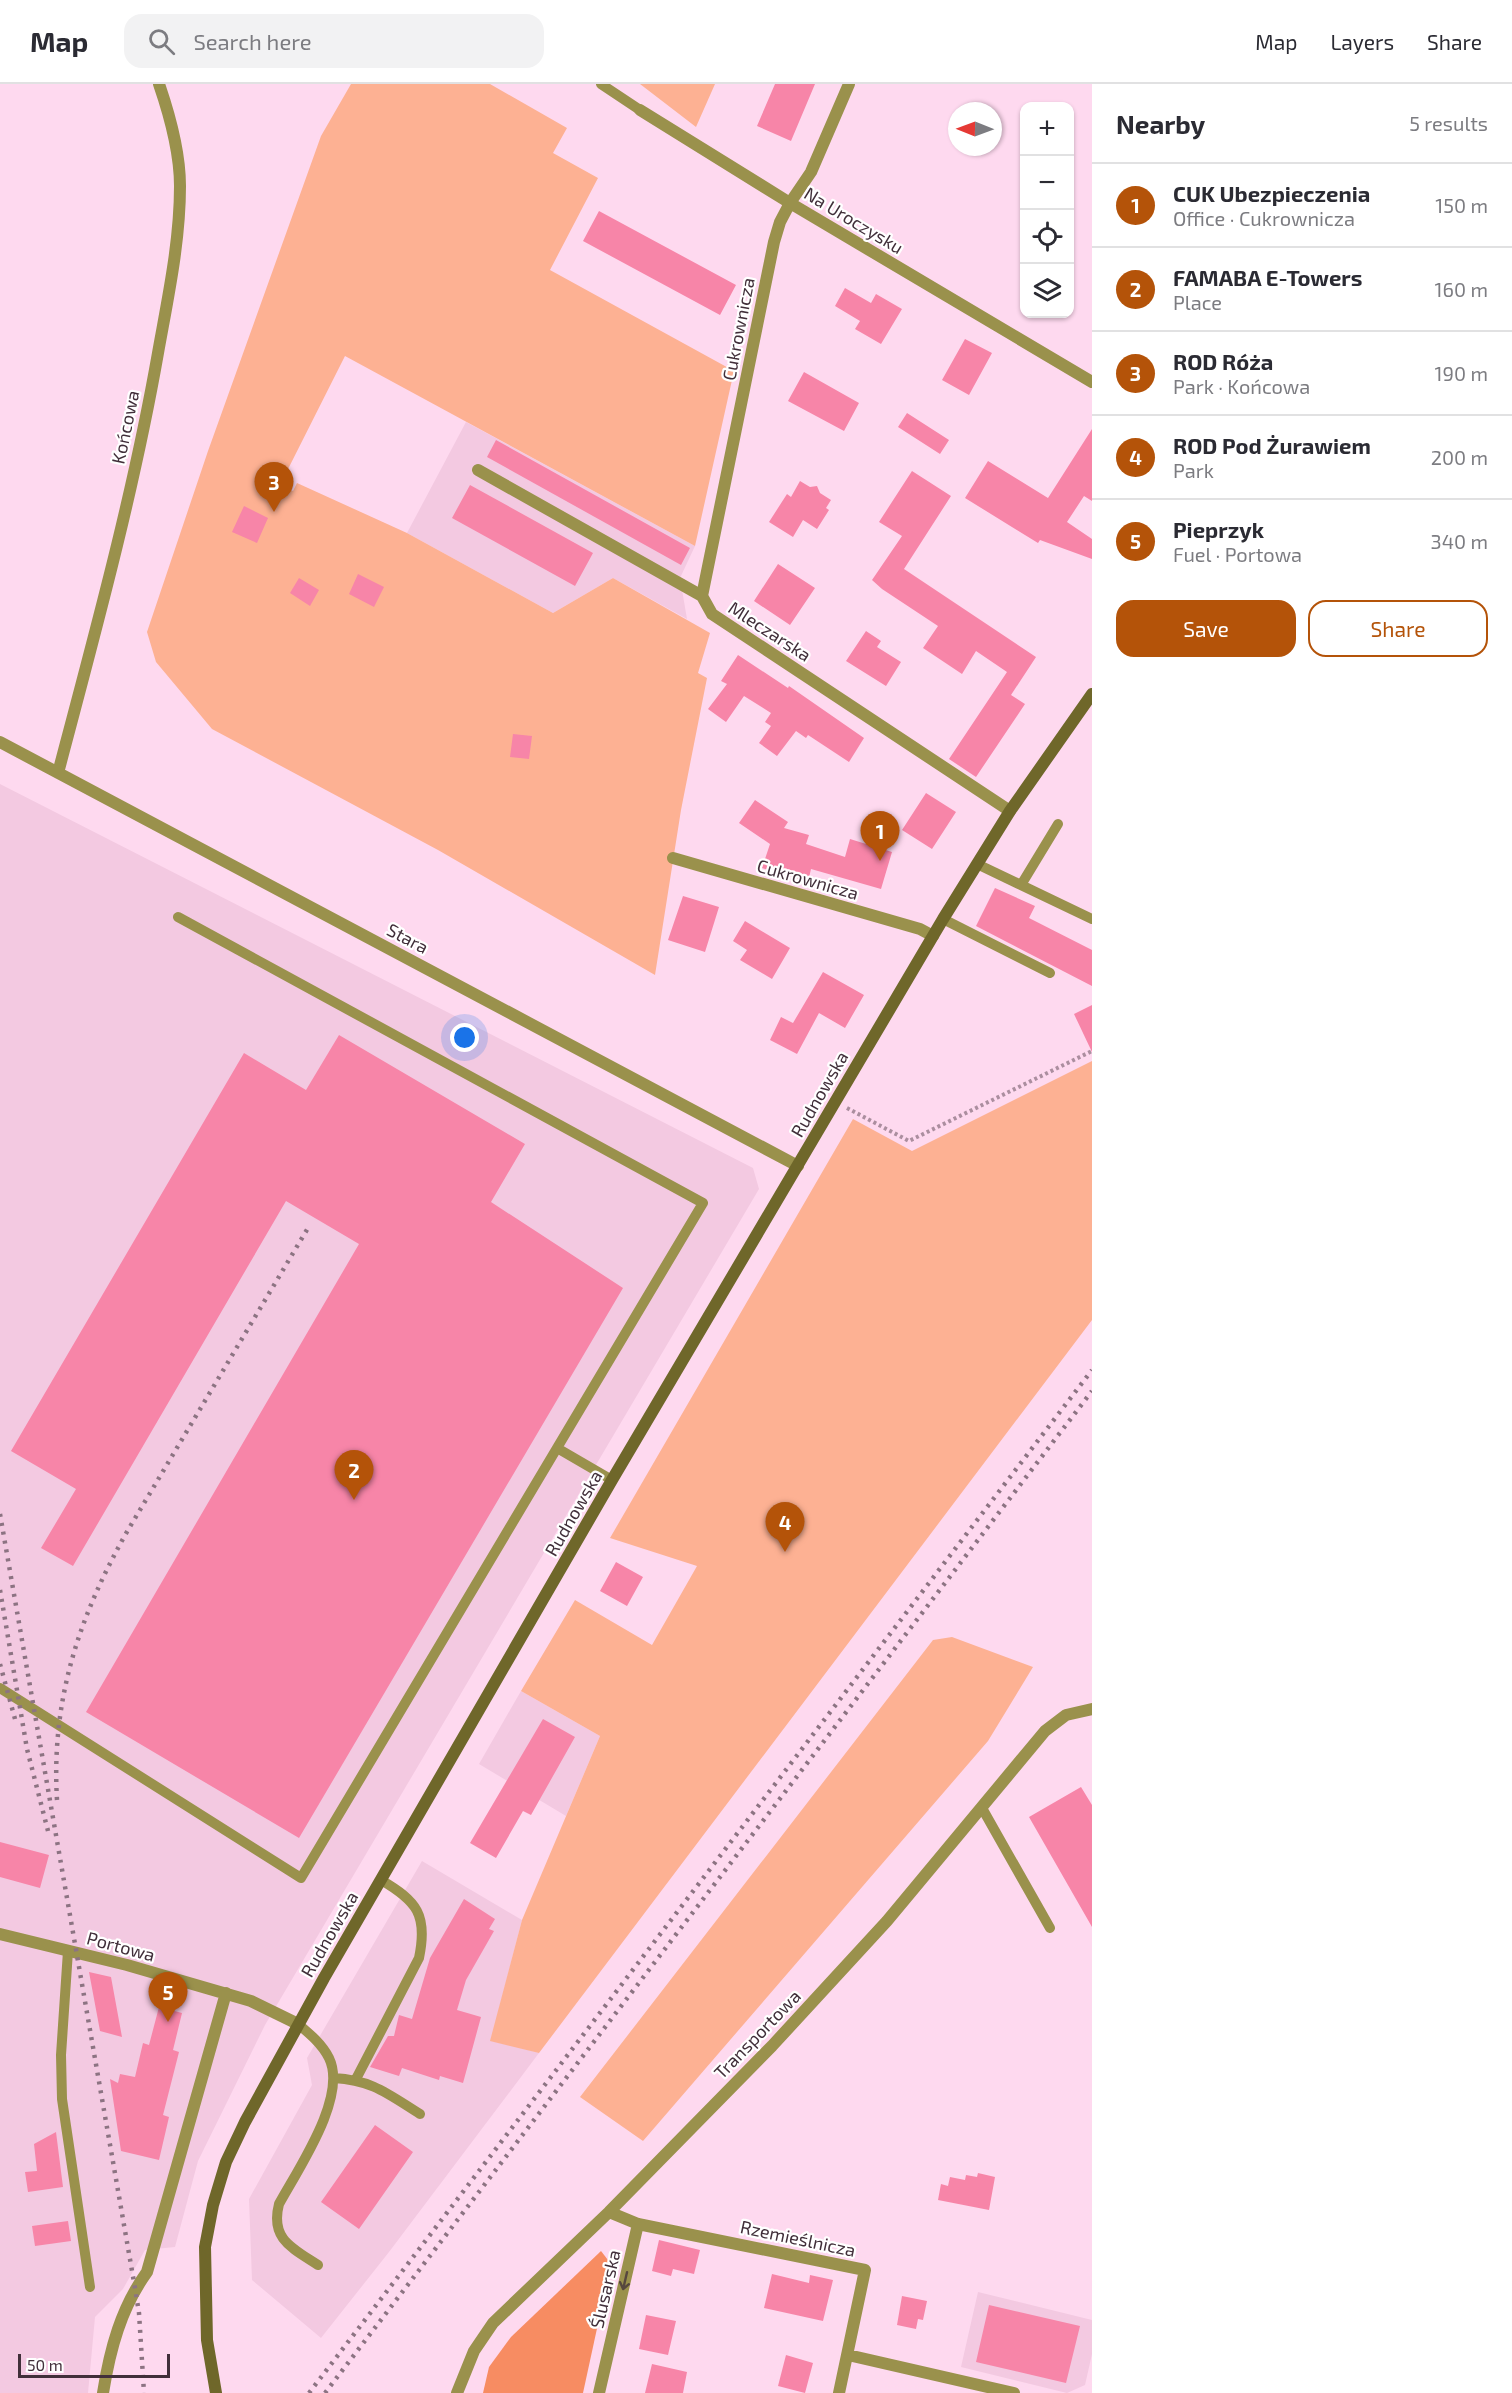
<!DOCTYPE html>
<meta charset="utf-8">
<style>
:root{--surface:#fff;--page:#f2f2f3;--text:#2b2b33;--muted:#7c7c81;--line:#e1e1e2;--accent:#b45309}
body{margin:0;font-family:"Exo 2",sans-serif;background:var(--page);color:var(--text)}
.controls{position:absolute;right:18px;top:18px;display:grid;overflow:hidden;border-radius:12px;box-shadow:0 2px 4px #0004}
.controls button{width:54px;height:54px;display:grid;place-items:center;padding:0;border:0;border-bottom:2px solid var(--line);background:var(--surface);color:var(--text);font:30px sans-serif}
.compass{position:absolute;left:948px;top:18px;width:54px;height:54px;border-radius:50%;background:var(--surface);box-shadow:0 2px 4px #0004;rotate:271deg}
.scale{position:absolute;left:18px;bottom:15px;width:152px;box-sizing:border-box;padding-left:6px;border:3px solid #412f3a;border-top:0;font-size:16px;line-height:21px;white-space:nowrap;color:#412f3a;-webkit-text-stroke:4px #fff;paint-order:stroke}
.you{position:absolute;left:465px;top:954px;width:21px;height:21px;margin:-15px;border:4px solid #fff;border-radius:50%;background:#1a73e8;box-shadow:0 0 0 9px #1a73e833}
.badge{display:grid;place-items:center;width:39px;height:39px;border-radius:50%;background:var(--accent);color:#fff;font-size:20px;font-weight:700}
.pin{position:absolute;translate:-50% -50px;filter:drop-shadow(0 2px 3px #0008)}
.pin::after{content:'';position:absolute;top:32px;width:21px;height:18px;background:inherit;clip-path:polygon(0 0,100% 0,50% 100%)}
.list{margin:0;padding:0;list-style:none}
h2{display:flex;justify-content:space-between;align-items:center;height:78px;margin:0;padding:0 24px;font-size:26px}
h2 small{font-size:20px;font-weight:400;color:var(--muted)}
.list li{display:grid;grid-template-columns:39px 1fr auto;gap:18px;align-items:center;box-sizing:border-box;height:84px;padding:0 24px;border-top:2px solid var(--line)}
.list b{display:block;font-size:22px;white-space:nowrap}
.list p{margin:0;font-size:20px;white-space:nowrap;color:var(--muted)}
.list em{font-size:20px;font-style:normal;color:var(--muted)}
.actions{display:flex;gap:12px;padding:18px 24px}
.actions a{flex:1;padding:14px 0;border:2px solid var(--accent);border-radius:18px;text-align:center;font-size:21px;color:var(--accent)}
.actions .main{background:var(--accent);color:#fff}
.icon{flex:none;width:33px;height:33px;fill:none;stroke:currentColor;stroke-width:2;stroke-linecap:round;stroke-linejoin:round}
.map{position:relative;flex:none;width:1092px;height:2309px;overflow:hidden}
header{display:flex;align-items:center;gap:36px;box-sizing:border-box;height:84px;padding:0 30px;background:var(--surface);border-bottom:2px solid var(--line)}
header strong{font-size:28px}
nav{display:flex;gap:33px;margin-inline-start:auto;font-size:21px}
.search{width:420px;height:54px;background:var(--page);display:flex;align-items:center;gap:15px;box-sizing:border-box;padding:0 21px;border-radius:18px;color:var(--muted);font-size:22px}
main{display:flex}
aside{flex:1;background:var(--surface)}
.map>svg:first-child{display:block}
.built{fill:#f3c9e1}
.green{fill:#fdb193}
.forest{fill:#f78c62}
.building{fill:#f785a8}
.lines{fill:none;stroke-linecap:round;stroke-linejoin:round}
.path{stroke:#ab8e9f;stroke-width:4;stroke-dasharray:3 3;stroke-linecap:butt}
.service{stroke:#9a914c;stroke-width:10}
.minor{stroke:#9a914c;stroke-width:12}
.secondary{stroke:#6f672a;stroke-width:12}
.rail{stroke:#8c7382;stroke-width:4.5;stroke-dasharray:3 6;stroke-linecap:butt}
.oneway{stroke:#57483e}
.labels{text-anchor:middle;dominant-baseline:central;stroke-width:4.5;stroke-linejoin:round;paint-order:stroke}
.street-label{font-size:18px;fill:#412f3a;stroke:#fff}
</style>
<header>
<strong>Map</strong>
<div class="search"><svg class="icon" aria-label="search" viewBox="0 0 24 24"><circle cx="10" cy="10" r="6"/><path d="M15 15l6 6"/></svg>Search here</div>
<nav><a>Map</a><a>Layers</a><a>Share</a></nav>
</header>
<main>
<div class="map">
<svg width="1092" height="2309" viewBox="0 0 1092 2309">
<rect width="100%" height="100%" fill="#fed9ef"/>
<path class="built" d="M 466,338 L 695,462 L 680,494 L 687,535 L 613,494 L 553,529 L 407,449 Z
M 0,700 L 753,1084 L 759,1105 L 265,1941 L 198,2077 L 175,2163 L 145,2166 L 123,2205 L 95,2233 L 88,2309 L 0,2309 Z
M 521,1607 L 600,1652 L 566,1732 L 479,1680 Z
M 422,1777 L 522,1836 L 491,1956 L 539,1969 L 389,2168 L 321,2254 L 252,2196 L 249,2115 L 312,2001 L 307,1974 Z
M 978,2208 L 1092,2236 L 1092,2270 L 1085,2301 L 1067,2309 L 961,2283 Z"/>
<path class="green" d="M 351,0 L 490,0 L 567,44 L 553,69 L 598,94 L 550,186 L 734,287 L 695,462 L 345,272 L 280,401 L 293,407 L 297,399 L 407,449 L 553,529 L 613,494 L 710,549 L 698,589 L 707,594 L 681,726 L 655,891 L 438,766 L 212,645 L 156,578 L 147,548 L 208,367 L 321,52 Z
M 640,0 L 715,0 L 696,43 Z
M 1092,977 L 1092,1236 L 539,1969 L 490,1957 L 522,1836 L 600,1652 L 521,1607 L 575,1516 L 652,1561 L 697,1482 L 610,1454 L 853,1035 L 912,1067 Z
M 952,1553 L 1033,1583 L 988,1657 L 643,2057 L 580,2013 L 933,1556 Z"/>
<path class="forest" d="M 601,2167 L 611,2180 L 583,2309 L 483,2309 L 489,2283 L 511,2253 Z"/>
<path class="building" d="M 775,0 L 815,0 L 791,57 L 757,42 Z
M 599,127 L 736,201 L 720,231 L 583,157 Z
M 845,204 L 871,219 L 876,210 L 902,225 L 881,260 L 855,245 L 860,237 L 835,222 Z
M 965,255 L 992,269 L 969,311 L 942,296 Z
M 804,288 L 859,319 L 844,347 L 788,317 Z
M 907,329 L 949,356 L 940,370 L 898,343 Z
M 1092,345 L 1092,417 L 1084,412 L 1067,438 L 1092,455 L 1092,475 L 1040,456 L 1038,459 L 965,414 L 988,377 L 1048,414 Z
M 496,356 L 690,464 L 681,481 L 487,373 Z
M 912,387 L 951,412 L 904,485 L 1036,573 L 1011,611 L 1025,620 L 976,693 L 949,675 L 1007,588 L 976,567 L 962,590 L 923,564 L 938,542 L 882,505 L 872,496 L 902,452 L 879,438 Z
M 800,397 L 810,403 L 817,402 L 820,409 L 831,416 L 826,424 L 829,426 L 817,445 L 803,436 L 793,453 L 769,438 L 787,410 L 791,413 Z
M 470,401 L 593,469 L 575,502 L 452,434 Z
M 244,422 L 268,434 L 257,459 L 232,448 Z
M 778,480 L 815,504 L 790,541 L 754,517 Z
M 358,490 L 384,503 L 374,523 L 349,510 Z
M 299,494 L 319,506 L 310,522 L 290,509 Z
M 866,547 L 881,557 L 877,563 L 901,578 L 886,602 L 846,577 Z
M 738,571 L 788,604 L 789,602 L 864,654 L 849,678 L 808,651 L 806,654 L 796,647 L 777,672 L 759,659 L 771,642 L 765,638 L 771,629 L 744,612 L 726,638 L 708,625 L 727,600 L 721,597 Z
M 513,650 L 532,652 L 529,675 L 510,673 Z
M 926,709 L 956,728 L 932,765 L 902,746 Z
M 755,716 L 788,738 L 784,744 L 809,751 L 806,760 L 845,773 L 850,755 L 892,768 L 881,805 L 811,785 L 808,798 L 762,784 L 770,760 L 739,739 Z
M 995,804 L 1035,822 L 1029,834 L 1092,866 L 1092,902 L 976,842 Z
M 683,812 L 719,823 L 705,868 L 668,856 Z
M 745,837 L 790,864 L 772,895 L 740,876 L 747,866 L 733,857 Z
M 823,888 L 864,911 L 845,944 L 819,929 L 797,970 L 770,956 L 781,933 L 793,939 Z
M 1092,921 L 1092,968 L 1074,930 Z
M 339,951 L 525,1060 L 491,1118 L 623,1204 L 299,1754 L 86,1628 L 359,1160 L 286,1117 L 73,1482 L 41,1464 L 76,1405 L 11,1367 L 244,969 L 306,1006 Z
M 616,1478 L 643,1493 L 627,1522 L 600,1507 Z
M 543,1635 L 575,1653 L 531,1731 L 523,1727 L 496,1774 L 470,1759 Z
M 1081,1703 L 1092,1721 L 1092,1843 L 1029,1733 Z
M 0,1758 L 49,1771 L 40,1804 L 0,1793 Z
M 464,1815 L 495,1835 L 489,1845 L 494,1847 L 466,1896 L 457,1926 L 481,1933 L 463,1999 L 440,1992 L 439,1996 L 402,1984 L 399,1992 L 370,1983 L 388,1952 L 394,1952 L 399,1931 L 412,1935 L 430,1874 Z
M 89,1888 L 111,1893 L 122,1953 L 100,1947 Z
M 159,1923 L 182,1929 L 173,1966 L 179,1968 L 163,2031 L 169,2033 L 159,2076 L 121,2067 L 110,1995 L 118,1999 L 120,1990 L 135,1993 L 143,1959 L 149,1961 Z
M 375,2041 L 413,2068 L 359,2145 L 321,2118 Z
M 56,2048 L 63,2103 L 28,2108 L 25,2088 L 37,2087 L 34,2060 Z
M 978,2089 L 995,2093 L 989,2126 L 938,2116 L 941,2100 L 948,2102 L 950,2093 L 965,2096 L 966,2091 L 977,2093 Z
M 68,2137 L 71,2157 L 35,2162 L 32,2142 Z
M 659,2156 L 700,2166 L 694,2190 L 673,2185 L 671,2192 L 652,2187 Z
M 772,2190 L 809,2199 L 810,2191 L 833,2196 L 823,2237 L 764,2224 Z
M 902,2212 L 927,2217 L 923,2236 L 918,2235 L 916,2245 L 897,2241 Z
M 989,2221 L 1080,2242 L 1066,2299 L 976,2278 Z
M 646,2231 L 676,2237 L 668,2271 L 639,2265 Z
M 786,2271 L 813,2279 L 805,2309 L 778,2302 Z
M 652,2280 L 687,2288 L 683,2309 L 645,2309 Z"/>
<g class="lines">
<path class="path" d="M 847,1024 L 909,1057 L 1092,967"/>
<path class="service" d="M 601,0 L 640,26
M 977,780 L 1092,835
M 1021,801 L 1058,740
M 178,833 L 703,1119 L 557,1364 L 612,1396
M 943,835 L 1050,889
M 0,1604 L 301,1794 L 557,1364
M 982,1724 L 1050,1844
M 68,1867 L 61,1971 L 62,2015 L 90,2203
M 298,1940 C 310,1950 322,1960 329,1974 C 348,2013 298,2085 279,2120 C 270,2155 292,2164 318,2181
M 334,1994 C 372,1996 388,2010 420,2030
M 356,1995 L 419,1874 C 428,1831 417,1817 381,1796"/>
<path class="minor" d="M 640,26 L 790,119 L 1092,298
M 478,386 L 702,512 L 712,530 L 1010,727
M 702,512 L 774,158 L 780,138 L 790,119 L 811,88 L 849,0
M 0,658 L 798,1082
M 58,689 C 95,549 133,411 158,269 C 168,213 180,158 180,102 C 180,68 170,32 159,0
M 673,774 L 920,845 L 933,852
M 0,1850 L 127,1881 L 251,1917 L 298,1940
M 609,2128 L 638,2140 L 865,2186 L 839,2309
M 848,2271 L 1014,2309
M 103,2309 C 110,2265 121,2224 147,2188 L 226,1909
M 457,2309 L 474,2267 L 493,2239 L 609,2128 L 772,1962 L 887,1837 L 1045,1647 L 1066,1631 L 1092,1625
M 599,2309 L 638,2140"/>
<path class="secondary" d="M 216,2309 L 207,2256 L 205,2163 L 213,2121 L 226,2078 L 245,2038 L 324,1894 L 612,1396 L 943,835 L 1010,727 L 1092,610"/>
<path class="rail" d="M 0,1430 L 135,2204 L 139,2229 L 144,2309
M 0,1506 L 27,1665 L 48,1747
M 0,1580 L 15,1635
M 57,1716 C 51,1616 79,1532 128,1446 L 308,1144
M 309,2309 L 1092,1286
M 325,2309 L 1092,1307"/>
</g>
<defs><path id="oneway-shaft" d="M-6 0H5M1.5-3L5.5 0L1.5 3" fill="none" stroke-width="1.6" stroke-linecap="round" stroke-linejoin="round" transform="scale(1.5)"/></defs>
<use class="oneway" href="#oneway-shaft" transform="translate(625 2197) rotate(103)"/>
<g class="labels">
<g class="street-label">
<text transform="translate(854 136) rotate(31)">Na Uroczysku</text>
<text transform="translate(738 245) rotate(-79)">Cukrownicza</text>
<text transform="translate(125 343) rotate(-78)">Końcowa</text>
<text transform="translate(770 547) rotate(33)">Mleczarska</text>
<text transform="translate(808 795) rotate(16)">Cukrownicza</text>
<text transform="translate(408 854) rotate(28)">Stara</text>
<text transform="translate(819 1010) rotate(-60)">Rudnowska</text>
<text transform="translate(573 1429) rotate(-60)">Rudnowska</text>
<text transform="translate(329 1850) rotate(-60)">Rudnowska</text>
<text transform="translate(121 1862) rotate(15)">Portowa</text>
<text transform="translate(757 1950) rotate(-46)">Transportowa</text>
<text transform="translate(798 2154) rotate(12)">Rzemieślnicza</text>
<text transform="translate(605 2205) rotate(-77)">Ślusarska</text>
</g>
</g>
</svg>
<div class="controls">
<button>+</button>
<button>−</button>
<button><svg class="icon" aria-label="locate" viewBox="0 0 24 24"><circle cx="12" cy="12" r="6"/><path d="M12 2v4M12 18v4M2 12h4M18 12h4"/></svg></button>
<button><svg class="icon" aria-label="layers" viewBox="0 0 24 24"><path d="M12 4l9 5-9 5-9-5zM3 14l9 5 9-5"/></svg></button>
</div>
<svg class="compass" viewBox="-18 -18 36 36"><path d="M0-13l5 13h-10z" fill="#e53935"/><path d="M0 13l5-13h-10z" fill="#7c7c81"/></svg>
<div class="scale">50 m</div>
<div class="you"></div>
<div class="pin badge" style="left:880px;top:777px">1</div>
<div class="pin badge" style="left:354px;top:1416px">2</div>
<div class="pin badge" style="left:274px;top:428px">3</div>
<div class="pin badge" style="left:785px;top:1468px">4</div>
<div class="pin badge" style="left:168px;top:1938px">5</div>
</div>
<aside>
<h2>Nearby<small>5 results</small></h2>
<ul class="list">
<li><span class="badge">1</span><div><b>CUK Ubezpieczenia</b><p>Office · Cukrownicza</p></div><em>150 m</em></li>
<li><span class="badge">2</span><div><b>FAMABA E-Towers</b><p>Place</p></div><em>160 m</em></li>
<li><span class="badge">3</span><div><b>ROD Róża</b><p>Park · Końcowa</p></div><em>190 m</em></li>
<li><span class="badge">4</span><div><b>ROD Pod Żurawiem</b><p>Park</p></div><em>200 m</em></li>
<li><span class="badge">5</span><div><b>Pieprzyk</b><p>Fuel · Portowa</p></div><em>340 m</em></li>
</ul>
<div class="actions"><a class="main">Save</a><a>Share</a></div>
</aside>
</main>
